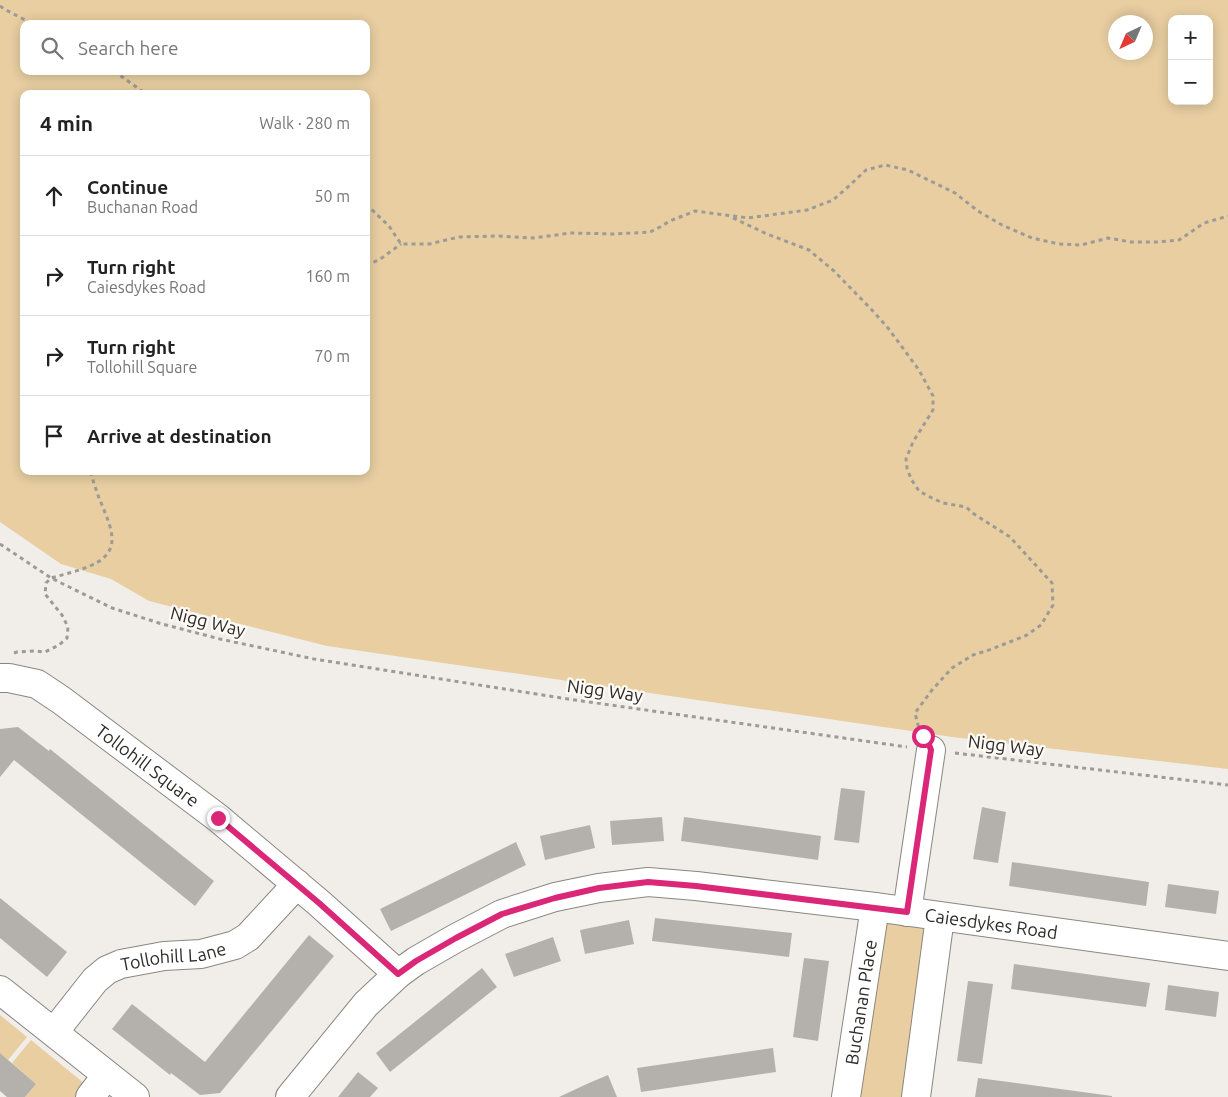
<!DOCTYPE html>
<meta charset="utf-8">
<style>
:root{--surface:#fff;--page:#f2f2f2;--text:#222;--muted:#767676;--line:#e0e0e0}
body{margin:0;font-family:Ubuntu,sans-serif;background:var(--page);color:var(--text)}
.controls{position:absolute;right:15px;top:15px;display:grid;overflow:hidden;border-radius:10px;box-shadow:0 2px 12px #0003}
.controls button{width:45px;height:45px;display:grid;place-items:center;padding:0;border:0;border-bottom:1px solid var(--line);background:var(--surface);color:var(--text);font:25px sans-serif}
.compass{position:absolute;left:1108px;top:15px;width:45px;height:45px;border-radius:50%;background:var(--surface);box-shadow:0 2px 12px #0003;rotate:224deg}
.stop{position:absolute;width:15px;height:15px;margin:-11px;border:4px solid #db2777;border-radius:50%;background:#fff}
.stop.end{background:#db2777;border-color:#fff;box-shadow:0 1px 5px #0008}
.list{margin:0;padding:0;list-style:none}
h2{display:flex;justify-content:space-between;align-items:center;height:65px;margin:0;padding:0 20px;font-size:21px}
h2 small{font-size:16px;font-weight:400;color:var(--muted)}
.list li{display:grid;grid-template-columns:32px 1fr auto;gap:15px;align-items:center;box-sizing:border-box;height:80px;padding:0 20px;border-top:1px solid var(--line)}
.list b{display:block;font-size:19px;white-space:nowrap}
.list p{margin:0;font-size:16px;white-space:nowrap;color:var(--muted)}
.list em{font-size:16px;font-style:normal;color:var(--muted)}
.icon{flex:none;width:28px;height:28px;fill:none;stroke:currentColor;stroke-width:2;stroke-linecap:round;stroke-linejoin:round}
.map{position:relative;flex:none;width:1228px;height:1097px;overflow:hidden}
.search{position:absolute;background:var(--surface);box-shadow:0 2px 12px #0003;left:20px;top:20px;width:350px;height:55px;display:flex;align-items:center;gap:12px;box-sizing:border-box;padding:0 18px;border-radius:10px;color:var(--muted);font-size:19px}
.panel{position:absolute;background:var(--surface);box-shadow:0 2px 12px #0003;left:20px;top:90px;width:350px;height:385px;border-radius:10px}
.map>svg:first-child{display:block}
.green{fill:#e8cea1;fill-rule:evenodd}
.building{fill:#b4b1ad}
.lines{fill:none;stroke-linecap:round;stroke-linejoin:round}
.minor-casing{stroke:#8a8782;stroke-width:30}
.path{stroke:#9d9b97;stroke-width:3;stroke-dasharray:4 4;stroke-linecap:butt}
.minor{stroke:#fff;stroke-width:28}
.route{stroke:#db2777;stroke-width:6}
.labels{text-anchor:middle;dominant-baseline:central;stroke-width:4.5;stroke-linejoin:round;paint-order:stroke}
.street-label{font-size:18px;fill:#2d2c2a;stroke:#fefbf6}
</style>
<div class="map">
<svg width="1228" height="1097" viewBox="0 0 1228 1097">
<rect width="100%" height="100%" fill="#f1eee9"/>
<path class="green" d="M 0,0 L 1228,0 L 1228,769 L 952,737 L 327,646 L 149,601 L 111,579 L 61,564 L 0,522 ZM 1172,19 L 1209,19 L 1209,101 L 1172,101 ZM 1116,22 L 1146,22 L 1146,52 L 1116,52 ZM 24,24 L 366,24 L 366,71 L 24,71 ZM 24,94 L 366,94 L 366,471 L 24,471 Z
M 875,907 L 940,917 L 916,1097 L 846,1097 Z
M 0,1015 L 27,1037 L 8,1060 L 0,1053 Z
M 31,1040 L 85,1084 L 80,1097 L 25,1097 L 36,1084 L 12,1063 Z"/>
<path class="building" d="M 18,727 L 49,751 L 50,749 L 214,881 L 195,906 L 14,760 L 0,777 L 0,729 Z
M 841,788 L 865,791 L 859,843 L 834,840 Z
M 982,807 L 1006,812 L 998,863 L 973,859 Z
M 662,817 L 664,841 L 612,845 L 610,821 Z
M 684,817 L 821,836 L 818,860 L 681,841 Z
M 590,825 L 595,848 L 545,860 L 540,836 Z
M 516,842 L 526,865 L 391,931 L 380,909 Z
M 1012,862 L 1149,882 L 1146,906 L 1009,886 Z
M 1168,884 L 1219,891 L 1216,914 L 1165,907 Z
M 0,898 L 67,952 L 47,977 L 0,938 Z
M 655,918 L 792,933 L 789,957 L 652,941 Z
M 629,920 L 634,944 L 585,954 L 580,930 Z
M 309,935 L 334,956 L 220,1093 L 200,1095 L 171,1073 L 170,1075 L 112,1029 L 132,1004 L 205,1062 Z
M 553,937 L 561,961 L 514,977 L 505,954 Z
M 804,958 L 829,961 L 818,1041 L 793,1037 Z
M 1014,964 L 1150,983 L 1146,1007 L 1011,989 Z
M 482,968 L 497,987 L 390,1072 L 376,1053 Z
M 968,981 L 993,984 L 982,1064 L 957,1061 Z
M 1168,985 L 1219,992 L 1216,1017 L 1165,1010 Z
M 773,1048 L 776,1072 L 641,1092 L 637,1068 Z
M 0,1053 L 36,1084 L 25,1097 L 7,1097 L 0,1091 Z
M 358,1072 L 378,1088 L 370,1097 L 338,1097 Z
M 608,1075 L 617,1097 L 559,1097 L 589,1083 Z
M 978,1078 L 1112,1096 L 1112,1097 L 975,1097 Z"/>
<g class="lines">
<defs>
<g id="minor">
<path id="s1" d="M 0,678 L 9,678 L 37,684 L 61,700 L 218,818 L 319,903 L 398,974"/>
<path d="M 907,912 L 931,750"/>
<path d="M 0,990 L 135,1097"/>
<path id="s2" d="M 54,1032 L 95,980 L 107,970 L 121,964 L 164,956 L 201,954 L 235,945 L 248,937 L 297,884"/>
<path d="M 90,1097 L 107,1075"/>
<path id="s3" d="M 290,1097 L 366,1004 L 398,974 L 416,961 L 456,938 L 502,914 L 555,897 L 599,888 L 648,882 L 696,886 L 875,907 L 1228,956"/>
<path id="s4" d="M 846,1097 L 875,907"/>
<path d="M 916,1097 L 940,917"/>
</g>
</defs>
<use href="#minor" class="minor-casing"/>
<path class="path" d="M 0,6 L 6,10 L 33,24
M 114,71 L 146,94
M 366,204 L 389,226 L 401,244 L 429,244 L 459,237 L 499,236 L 533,238 L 571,233 L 615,234 L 650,232 L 660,227 L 670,221 L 695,211 L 748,218 L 807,210 L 833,200 L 849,186 L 866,170 L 885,165 L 908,170 L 955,193 L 978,211 L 1002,225 L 1032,238 L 1059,244 L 1081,245 L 1108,238 L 1131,242 L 1158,242 L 1179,240 L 1204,223 L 1228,216
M 733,218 L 767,234 L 809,250 L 834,271 L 871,309 L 888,328 L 919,370 L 933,396 L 933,410 L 913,442 L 906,459 L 907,468 L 911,479 L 919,491 L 930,497 L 943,503 L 966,507 L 974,514 L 1010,537 L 1052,583 L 1053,605 L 1041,625 L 1027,635 L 992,649 L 973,655 L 952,668 L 932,690 L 915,713 L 919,729
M 366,265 L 379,260 L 401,244
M 0,544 L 51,578 L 112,608 L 162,624 L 220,639 L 314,659 L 568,699 L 907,747
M 14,653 L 17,652 L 34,651 L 45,652 L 59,645 L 67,638 L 68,627 L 62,615 L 45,594 L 46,583 L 51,578 C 65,574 79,571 92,565 C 123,551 111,528 102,505 C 97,494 94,483 90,471
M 955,753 L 1228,785"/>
<use href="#minor" class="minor"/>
</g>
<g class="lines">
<path class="route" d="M 218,818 L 319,903 L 398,974 L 416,961 L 456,938 L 502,914 L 555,898 L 599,888 L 648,882 L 696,886 L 907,912 L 931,750 L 928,742 L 923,736"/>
</g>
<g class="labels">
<g class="street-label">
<text transform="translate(208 621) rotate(14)">Nigg Way</text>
<text transform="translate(605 690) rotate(8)">Nigg Way</text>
<text transform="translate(1006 745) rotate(7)">Nigg Way</text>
<text stroke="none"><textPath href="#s1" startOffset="175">Tollohill Square</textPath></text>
<text stroke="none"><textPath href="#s3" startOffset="780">Caiesdykes Road</textPath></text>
<text stroke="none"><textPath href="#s2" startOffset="150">Tollohill Lane</textPath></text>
<text stroke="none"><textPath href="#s4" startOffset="96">Buchanan Place</textPath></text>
</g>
</g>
</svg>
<div class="controls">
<button>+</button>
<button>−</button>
</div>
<svg class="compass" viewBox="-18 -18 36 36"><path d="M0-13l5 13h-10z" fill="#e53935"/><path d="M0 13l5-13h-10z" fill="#767676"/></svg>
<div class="stop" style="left:923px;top:736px"></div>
<div class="stop end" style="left:218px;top:818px"></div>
<div class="search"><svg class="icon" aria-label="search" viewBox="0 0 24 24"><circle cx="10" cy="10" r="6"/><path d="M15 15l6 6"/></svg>Search here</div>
<section class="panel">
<h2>4 min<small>Walk · 280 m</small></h2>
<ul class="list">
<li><svg class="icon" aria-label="ahead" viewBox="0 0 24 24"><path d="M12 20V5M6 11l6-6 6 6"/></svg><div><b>Continue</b><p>Buchanan Road</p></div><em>50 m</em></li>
<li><svg class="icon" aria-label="right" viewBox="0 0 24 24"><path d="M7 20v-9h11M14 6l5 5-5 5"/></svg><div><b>Turn right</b><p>Caiesdykes Road</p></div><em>160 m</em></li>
<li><svg class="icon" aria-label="right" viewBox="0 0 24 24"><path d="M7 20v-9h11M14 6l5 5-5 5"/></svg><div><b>Turn right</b><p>Tollohill Square</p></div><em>70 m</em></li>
<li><svg class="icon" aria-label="arrive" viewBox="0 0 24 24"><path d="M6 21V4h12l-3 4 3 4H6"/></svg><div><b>Arrive at destination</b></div></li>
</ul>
</section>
</div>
